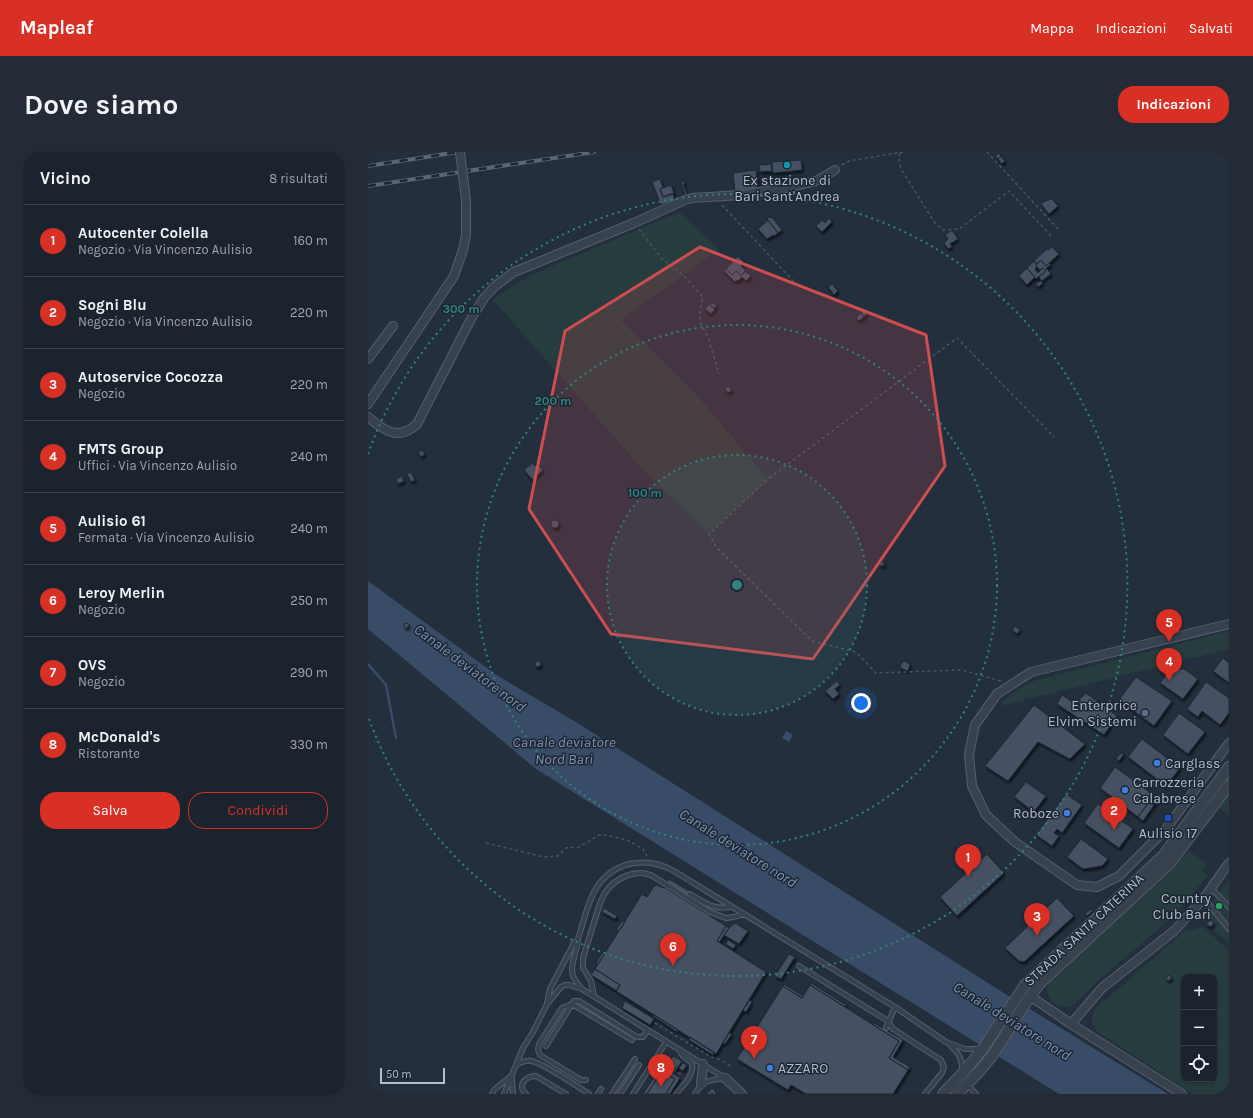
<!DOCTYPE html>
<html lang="it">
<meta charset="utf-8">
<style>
:root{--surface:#1b232e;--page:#242b36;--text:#f1f3f6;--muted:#a0a4aa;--line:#39404a;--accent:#d93025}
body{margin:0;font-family:Karla,sans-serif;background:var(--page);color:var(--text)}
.controls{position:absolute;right:12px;bottom:12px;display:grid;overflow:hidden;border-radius:8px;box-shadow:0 1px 3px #0004}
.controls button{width:36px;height:36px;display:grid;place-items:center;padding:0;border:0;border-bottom:1px solid var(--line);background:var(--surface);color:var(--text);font:20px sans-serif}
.scale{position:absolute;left:12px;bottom:10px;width:65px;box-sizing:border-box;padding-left:4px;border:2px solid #b4bcc9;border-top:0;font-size:11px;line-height:14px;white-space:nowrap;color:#b4bcc9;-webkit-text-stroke:3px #1d2633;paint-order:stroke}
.you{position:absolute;left:493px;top:551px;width:14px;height:14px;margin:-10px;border:3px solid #fff;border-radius:50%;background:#1a73e8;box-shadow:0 0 0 6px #1a73e833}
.badge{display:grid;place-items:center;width:26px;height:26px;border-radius:50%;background:var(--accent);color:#fff;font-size:13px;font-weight:700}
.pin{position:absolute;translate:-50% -33px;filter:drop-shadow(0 1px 2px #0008)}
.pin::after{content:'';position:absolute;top:21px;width:14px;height:12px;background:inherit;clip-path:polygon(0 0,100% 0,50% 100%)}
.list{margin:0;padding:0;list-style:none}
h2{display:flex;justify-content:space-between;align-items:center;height:52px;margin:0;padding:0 16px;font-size:17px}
h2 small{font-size:13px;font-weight:400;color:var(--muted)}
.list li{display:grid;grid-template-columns:26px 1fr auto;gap:12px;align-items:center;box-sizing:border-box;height:72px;padding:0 16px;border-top:1px solid var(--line)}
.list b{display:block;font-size:15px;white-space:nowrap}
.list p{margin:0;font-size:13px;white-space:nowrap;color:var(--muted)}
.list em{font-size:13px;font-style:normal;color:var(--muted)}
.actions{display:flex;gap:8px;padding:12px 16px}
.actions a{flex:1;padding:9px 0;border:1px solid var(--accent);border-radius:16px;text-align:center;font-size:14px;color:var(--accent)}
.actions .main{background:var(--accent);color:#fff}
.icon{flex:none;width:22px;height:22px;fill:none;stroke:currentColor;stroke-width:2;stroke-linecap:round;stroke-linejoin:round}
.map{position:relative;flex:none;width:861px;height:942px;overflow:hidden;border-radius:16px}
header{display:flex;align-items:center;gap:24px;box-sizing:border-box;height:56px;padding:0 20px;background:var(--accent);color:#fff}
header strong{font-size:19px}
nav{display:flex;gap:22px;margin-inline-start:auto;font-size:14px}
.intro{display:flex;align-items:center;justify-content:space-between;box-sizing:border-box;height:96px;padding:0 24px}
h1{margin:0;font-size:28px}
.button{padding:10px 18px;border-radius:16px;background:var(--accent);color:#fff;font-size:14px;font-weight:700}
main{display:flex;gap:24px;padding:0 24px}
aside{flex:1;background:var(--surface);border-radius:16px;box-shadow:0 1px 3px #0004}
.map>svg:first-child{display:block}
.green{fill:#263c3f;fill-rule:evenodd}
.water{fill:#394c67}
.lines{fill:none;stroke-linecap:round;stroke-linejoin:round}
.stream{stroke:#394c67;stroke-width:2.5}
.building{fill:#455162;stroke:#1f2835;filter:url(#shadow)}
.service-casing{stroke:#565f6c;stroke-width:6}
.minor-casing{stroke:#565f6c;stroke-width:10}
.tertiary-casing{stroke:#565f6c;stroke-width:12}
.path{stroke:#44595c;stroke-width:1.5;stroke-dasharray:3 3;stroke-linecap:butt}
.service{stroke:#38414e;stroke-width:4}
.minor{stroke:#38414e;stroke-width:8}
.tertiary{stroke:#38414e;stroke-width:10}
.rail-casing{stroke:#5a6575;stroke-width:4}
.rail{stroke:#1d2633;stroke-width:2.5;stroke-dasharray:8;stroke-linecap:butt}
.minor-bridge-casing{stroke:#565f6c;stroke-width:10;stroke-linecap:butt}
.minor-bridge{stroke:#38414e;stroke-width:8}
.marked{fill:#ce4d50;fill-opacity:0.2;stroke:#ce4d50;stroke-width:3;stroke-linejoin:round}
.ring{fill:none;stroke:#308480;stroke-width:2;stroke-dasharray:2 4}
.culture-dot{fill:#0f9aa8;stroke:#1d2633;stroke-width:1.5}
.service-dot{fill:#5c6f8a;stroke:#1d2633;stroke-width:1.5}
.shop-dot{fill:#3f7fe0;stroke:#1d2633;stroke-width:1.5}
.transit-dot{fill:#1a4fb4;stroke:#1d2633;stroke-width:1.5}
.leisure-dot{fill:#2e9e5b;stroke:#1d2633;stroke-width:1.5}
.labels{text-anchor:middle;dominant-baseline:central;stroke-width:3;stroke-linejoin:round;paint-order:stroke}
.poi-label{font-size:14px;fill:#b4bcc9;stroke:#1d2633;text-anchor:end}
.street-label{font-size:14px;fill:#b4bcc9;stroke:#1d2633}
.water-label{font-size:15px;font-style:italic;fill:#7c92b1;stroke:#1d2633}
.centre{fill:#308480;stroke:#1d2633;stroke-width:2}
.ring-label{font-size:12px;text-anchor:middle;font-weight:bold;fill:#308480;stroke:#1d2633;stroke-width:3;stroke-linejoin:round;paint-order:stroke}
</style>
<header>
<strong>Mapleaf</strong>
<nav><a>Mappa</a><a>Indicazioni</a><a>Salvati</a></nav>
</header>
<div class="intro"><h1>Dove siamo</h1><a class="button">Indicazioni</a></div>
<main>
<aside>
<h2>Vicino<small>8 risultati</small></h2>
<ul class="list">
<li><span class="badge">1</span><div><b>Autocenter Colella</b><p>Negozio · Via Vincenzo Aulisio</p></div><em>160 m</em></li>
<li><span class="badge">2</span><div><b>Sogni Blu</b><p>Negozio · Via Vincenzo Aulisio</p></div><em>220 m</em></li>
<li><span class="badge">3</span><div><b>Autoservice Cocozza</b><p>Negozio</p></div><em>220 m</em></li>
<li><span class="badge">4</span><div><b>FMTS Group</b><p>Uffici · Via Vincenzo Aulisio</p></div><em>240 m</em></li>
<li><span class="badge">5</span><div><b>Aulisio 61</b><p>Fermata · Via Vincenzo Aulisio</p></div><em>240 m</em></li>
<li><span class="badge">6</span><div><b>Leroy Merlin</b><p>Negozio</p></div><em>250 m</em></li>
<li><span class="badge">7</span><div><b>OVS</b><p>Negozio</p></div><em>290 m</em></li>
<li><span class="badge">8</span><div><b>McDonald's</b><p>Ristorante</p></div><em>330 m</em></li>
</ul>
<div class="actions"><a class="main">Salva</a><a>Condividi</a></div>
</aside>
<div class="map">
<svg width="861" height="942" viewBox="0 0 861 942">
<defs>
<filter id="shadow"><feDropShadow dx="1.5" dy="2.5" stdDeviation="1" flood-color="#0009"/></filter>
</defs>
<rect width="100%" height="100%" fill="#242f3e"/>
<path class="green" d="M 312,60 L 351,98 L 253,168 L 328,242 L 400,327 L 341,382 L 270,312 L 124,147 L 163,123 Z
M 861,479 L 861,497 L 632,554 C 641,542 652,535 666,529 Z
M 861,643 L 861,663 L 852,656 Z
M 820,699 L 839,711 L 835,719 L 840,723 L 807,763 L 733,826 L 704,854 C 689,859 672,844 682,829 L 797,725 Z
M 861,729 L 861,791 L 838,772 L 842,768 L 835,762 Z
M 835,775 L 861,798 L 861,942 L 825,942 L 730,880 C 724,873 721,865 727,857 L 819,777 L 821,779 ZM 816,825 L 846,825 L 846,927 L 816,927 Z"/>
<path class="water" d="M 0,429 L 130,524 L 208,570 L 639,843 L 800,942 L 691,942 L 168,617 L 0,477 Z
M 418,579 L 425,583 L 421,590 L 414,586 Z"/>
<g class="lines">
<path class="stream" d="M 0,512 L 18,533 L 28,586"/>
</g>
<path class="building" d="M 631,1 L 633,4 L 630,7 L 627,4 Z
M 633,4 L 637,9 L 634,12 L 630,7 Z
M 433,8 L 434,18 L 405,21 L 404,10 Z
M 403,12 L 404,19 L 392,20 L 391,13 Z
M 388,18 L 390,37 L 378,38 L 377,37 L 377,38 L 367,40 L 365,21 Z
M 292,27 L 295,36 L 292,37 L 295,45 L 305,42 L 307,48 L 293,53 L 284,30 Z
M 316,29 L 317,32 L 315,32 L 319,42 L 317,43 L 313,30 Z
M 303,33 L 306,41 L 295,45 L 292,37 Z
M 684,47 L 690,54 L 681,62 L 673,52 L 677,49 Z
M 401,65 L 403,66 L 404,65 L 414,78 L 410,81 L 399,67 Z
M 461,66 L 464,70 L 454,80 L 448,74 L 454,68 L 457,71 Z
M 400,68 L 410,81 L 406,84 L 405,83 L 399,87 L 390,77 Z
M 584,78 L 590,87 L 582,92 L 584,95 L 580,97 L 576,91 L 580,87 L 577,83 Z
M 684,95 L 691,102 L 678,114 L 673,108 L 668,112 L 666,109 L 679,97 L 680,98 Z
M 370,104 L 376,110 L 373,114 L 378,119 L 373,124 L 368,119 L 364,123 L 358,117 Z
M 673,108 L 678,114 L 681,111 L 683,113 L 678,116 L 683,122 L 674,129 L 671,125 L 678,119 L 675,116 L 672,118 L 669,115 L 668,113 Z
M 666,109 L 669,114 L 667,117 L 670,121 L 675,116 L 678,119 L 668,127 L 659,116 Z
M 659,116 L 667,125 L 659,133 L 651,124 Z
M 358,117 L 364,123 L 368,119 L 373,124 L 377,119 L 383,124 L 378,129 L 374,125 L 370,129 L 369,128 L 367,130 L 356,119 Z
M 672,129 L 675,131 L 670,135 L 668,132 Z
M 464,132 L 470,139 L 466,143 L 460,135 Z
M 344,150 L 349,154 L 346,156 L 342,153 Z
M 341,152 L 347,157 L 343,162 L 337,157 Z
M 495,159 L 499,162 L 496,165 L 493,161 Z
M 493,161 L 496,165 L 491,169 L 488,166 Z
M 360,234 L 364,238 L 360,241 L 357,237 Z
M 54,298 L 57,302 L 53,305 L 50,300 Z
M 165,311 L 167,314 L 169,312 L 175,318 L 165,328 L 156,318 Z
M 43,320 L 47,328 L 43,330 L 39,322 Z
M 34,324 L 36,329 L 30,332 L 28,327 Z
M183 372a4 4 0 1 1 8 0a4 4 0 1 1-8 0Z
M 511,410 L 516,410 L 516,414 L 512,414 Z
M 38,471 L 41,472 L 41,474 L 39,476 L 37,476 L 36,474 L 36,472 Z
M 647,474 L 652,478 L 649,482 L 644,478 Z
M 855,506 L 861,511 L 861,531 L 845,519 Z
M167 512a3 3 0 1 1 6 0a3 3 0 1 1-6 0Z
M 536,509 L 542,512 L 540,519 L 532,516 L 533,512 Z
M 812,517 L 816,517 L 830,527 L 815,547 L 792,531 L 800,521 Z
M 768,525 L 804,549 L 786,574 L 751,548 Z
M 469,529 L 472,533 L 467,537 L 471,542 L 465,547 L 458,540 L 458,538 Z
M 838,530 L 861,546 L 861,561 L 852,573 L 834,559 L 830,565 L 819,557 Z
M 718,541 L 749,564 L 736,583 L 689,552 L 694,543 L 707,552 Z
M 666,553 L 717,592 L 702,607 L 670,590 L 640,629 L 617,614 Z
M 811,561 L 837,580 L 820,602 L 795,583 Z
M 774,587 L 812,616 L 798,634 L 760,605 Z
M 753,601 L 756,602 L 751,609 L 748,607 Z
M 747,615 L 791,647 L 786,653 L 781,650 L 770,665 L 732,636 Z
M 658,630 L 678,644 L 666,660 L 646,645 Z
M 698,642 L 714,653 L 694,681 L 689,677 L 686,681 L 691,684 L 684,694 L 668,683 Z
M 781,650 L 786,653 L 775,669 L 770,665 Z
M 730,652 L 765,677 L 751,696 L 716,671 Z
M 713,687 L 740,707 L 734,714 L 715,717 L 699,705 Z
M 619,702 L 636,721 L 589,764 L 572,745 Z
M 301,727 L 323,740 L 318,748 L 296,735 Z
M 289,733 L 295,736 L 296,735 L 358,774 L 349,789 L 398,820 L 348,902 L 248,839 L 252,833 L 227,817 L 274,742 L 279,745 L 286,734 Z
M 689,746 L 706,764 L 656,810 L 651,809 L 637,796 Z
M 236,756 L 249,764 L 247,767 L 234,760 Z
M 723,757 L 725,759 L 719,764 L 717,762 Z
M 842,768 L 846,771 L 843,775 L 838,772 Z
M 254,769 L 257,770 L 251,779 L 248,778 Z
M 367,771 L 380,779 L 371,792 L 356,783 L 361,776 Z
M 358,774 L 361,776 L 351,791 L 349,789 Z
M 360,788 L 368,793 L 365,797 L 358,792 Z
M 234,801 L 236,803 L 230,812 L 228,811 Z
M 421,802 L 427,805 L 413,827 L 407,824 Z
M 227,817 L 252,833 L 249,839 L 223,823 Z
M 801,823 L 804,826 L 800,829 L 798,826 Z
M 443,831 L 478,853 L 477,855 L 442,833 Z
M 416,832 L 435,844 L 434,846 L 415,834 Z
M 442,833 L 531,889 L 521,906 L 540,918 L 525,942 L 438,942 L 423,933 L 420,938 L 369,907 L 415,834 L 434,846 Z
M 382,848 L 384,850 L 378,860 L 375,858 Z
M 257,849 L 286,867 L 282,873 L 254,856 Z
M 285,862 L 310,878 L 309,880 L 285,864 Z
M 506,871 L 535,888 L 525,905 L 542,915 L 540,918 L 521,906 L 531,889 L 505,873 Z
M 361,881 L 364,882 L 357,892 L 355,891 Z
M 322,885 L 346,900 L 345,903 L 321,888 Z
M 305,904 L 314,909 L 308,918 L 299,913 Z
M 315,911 L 319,913 L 315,919 L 311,916 Z
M 293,914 L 312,926 L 302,942 L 298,942 L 307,927 L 294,919 L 279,942 L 275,942 Z
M 294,919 L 307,927 L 298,942 L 279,942 Z"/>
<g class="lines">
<defs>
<path id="service" d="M 844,737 L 861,755
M 322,742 C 337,751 345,758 363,755
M 836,746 L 861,777
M 431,814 L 520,869 L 525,877 L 573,908 L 576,915 L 574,921 L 557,942
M 214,837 C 211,833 207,829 205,824 C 201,813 210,799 210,787 C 216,769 220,747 231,732 C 249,708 281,705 306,719 L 527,855 L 578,890 L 597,897 L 612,897
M 226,844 L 223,829 L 215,816 L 215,806 C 219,793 223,780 227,767 C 230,758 232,749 237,741 C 247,726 266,717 283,723 L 342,760 L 358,766 L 366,765 L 376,762
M 179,851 L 182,837 L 206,791 L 210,787
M 518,876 L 527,855
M 580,891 C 589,900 595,905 594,919
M 178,894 L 204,852 L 264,888
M 148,913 C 152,911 157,908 163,909 C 175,911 209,934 221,942
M 144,926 L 145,942
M 218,928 L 213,928 L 172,903 L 170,898 L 171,892 L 194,856 L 204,852 L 206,849 L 211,849 L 269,885 L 275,885 L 279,879
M 599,932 L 608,942
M 124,942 L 126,938 L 143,924
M 136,942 L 155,896 L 165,880 L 179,852 L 193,835 L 197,833 L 201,833 L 214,837 L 357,926
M 158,942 C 148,933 158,924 168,924 L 198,942
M 230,942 L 233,937
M 244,942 L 267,907
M 252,942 L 271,913
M 265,942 L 298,890
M 308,942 C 314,934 327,923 324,911 L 315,904 L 312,899
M 327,942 C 336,927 340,929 357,926
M 343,942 L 344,941"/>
<path id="minor" d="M 0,207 L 25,174
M 0,252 L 86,124 L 95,98 L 98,83 L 98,48
M 0,265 C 16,279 31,289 49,272 L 104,165 L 116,146 L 126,135 L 146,120 L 266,71 L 317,48 L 324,46 L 373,43 L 417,36 L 448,29 L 467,18
M 861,472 L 663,520 L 629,542 L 607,573 L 601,602 L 604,634 L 618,663 L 647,690 L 709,733 L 729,735 L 751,724 L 798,677 L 861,591
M 662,844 L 703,872 L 814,942
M 703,872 L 734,836 L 806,779 L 836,746 L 861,711
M 357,926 L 374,942
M 333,932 L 335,912"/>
<path id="tertiary" d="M 575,942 L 594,922 L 614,898 L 657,833 L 795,704 L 861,615
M 589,942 C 601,930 613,919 623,905 C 640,881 654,853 673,830 L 802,711 L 861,633"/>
</defs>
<use href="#service" class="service-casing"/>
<use href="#minor" class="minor-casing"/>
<use href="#tertiary" class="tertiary-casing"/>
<path class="path" d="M 619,0 L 690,77
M 532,1 L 531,9 L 533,17 L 567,71 L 575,78 L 591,77 L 641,39 L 685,86
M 474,13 L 481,9 L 536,0
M 354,53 L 429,133
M 271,77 L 293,106 L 315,123 L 335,145 L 332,158 L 332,170 L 340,185 L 351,222
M 633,529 L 594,518 L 508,521 L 488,500 L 444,489 L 349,396 L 341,382 L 400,327 L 589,186 L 686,285
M 118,691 L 176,705 L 190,704 L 198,696 L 211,695 L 231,683 L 238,683 L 259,688 L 268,693 L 275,697 L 279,704
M 256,852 L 343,905 L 353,908 L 364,915
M 295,911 L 314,923"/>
<use href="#service" class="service"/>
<use href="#minor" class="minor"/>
<use href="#tertiary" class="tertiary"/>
<defs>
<path id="rail" d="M 0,14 L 90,0
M 0,34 L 226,0"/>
</defs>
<use href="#rail" class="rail-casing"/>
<use href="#rail" class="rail"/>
<defs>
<path id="minor-bridge" d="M 92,0 L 98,48"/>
</defs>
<use href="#minor-bridge" class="minor-bridge-casing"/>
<use href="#minor-bridge" class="minor-bridge"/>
</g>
<path class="marked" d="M 332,95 L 558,183 L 577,314 L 445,507 L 243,482 L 161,357 L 197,179 Z"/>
<circle cx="369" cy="433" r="130" fill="#308480" fill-opacity=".12"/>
<g class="ring">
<circle cx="369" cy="433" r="130"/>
<circle cx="369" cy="433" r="260"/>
<path d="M0 302A391 391 0 1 1 0 564"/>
</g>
<circle class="culture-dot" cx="419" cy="13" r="4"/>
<circle class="service-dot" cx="777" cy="561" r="4"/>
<g class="shop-dot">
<circle cx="789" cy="611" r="4"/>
<circle cx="757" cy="638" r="4"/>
<circle cx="699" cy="661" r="4"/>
<circle cx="402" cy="916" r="4"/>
</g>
<rect class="transit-dot" x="796" y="662" width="8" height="8" rx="2"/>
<circle class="leisure-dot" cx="851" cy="754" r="4"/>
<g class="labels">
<g class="poi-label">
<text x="419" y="28" text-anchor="middle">Ex stazione di<tspan x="419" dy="16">Bari Sant'Andrea</tspan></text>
<text x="769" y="553">Enterprice<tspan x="769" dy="16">Elvim Sistemi</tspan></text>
<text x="797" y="611" text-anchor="start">Carglass</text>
<text x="765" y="630" text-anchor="start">Carrozzeria<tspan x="765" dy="16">Calabrese</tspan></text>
<text x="691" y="661">Roboze</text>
<text x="800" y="681" text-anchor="middle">Aulisio 17</text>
<text x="843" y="746">Country<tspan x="843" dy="16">Club Bari</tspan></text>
<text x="410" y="916" text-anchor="start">AZZARO</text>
</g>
<g class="street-label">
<text transform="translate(716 778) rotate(-43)">STRADA SANTA CATERINA</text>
</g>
<g class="water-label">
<text transform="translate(102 516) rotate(37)">Canale deviatore nord</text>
<text x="196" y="590">Canale deviatore<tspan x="196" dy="17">Nord Bari</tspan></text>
<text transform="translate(370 696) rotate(32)">Canale deviatore nord</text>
<text transform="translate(644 869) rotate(32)">Canale deviatore nord</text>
</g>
</g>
<circle cx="369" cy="433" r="6" class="centre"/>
<g class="ring-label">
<text x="93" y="161">300 m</text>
<text x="185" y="253">200 m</text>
<text x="277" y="345">100 m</text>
</g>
</svg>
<div class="controls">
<button>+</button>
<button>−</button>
<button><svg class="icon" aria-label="locate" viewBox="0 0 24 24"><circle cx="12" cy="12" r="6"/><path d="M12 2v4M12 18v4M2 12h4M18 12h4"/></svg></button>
</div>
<div class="scale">50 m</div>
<div class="you"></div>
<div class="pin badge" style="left:600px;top:725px">1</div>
<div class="pin badge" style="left:746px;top:678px">2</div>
<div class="pin badge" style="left:669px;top:784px">3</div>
<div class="pin badge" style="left:801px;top:529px">4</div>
<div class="pin badge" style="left:801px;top:490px">5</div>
<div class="pin badge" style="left:305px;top:814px">6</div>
<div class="pin badge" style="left:386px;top:907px">7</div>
<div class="pin badge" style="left:293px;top:935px">8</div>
</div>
</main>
